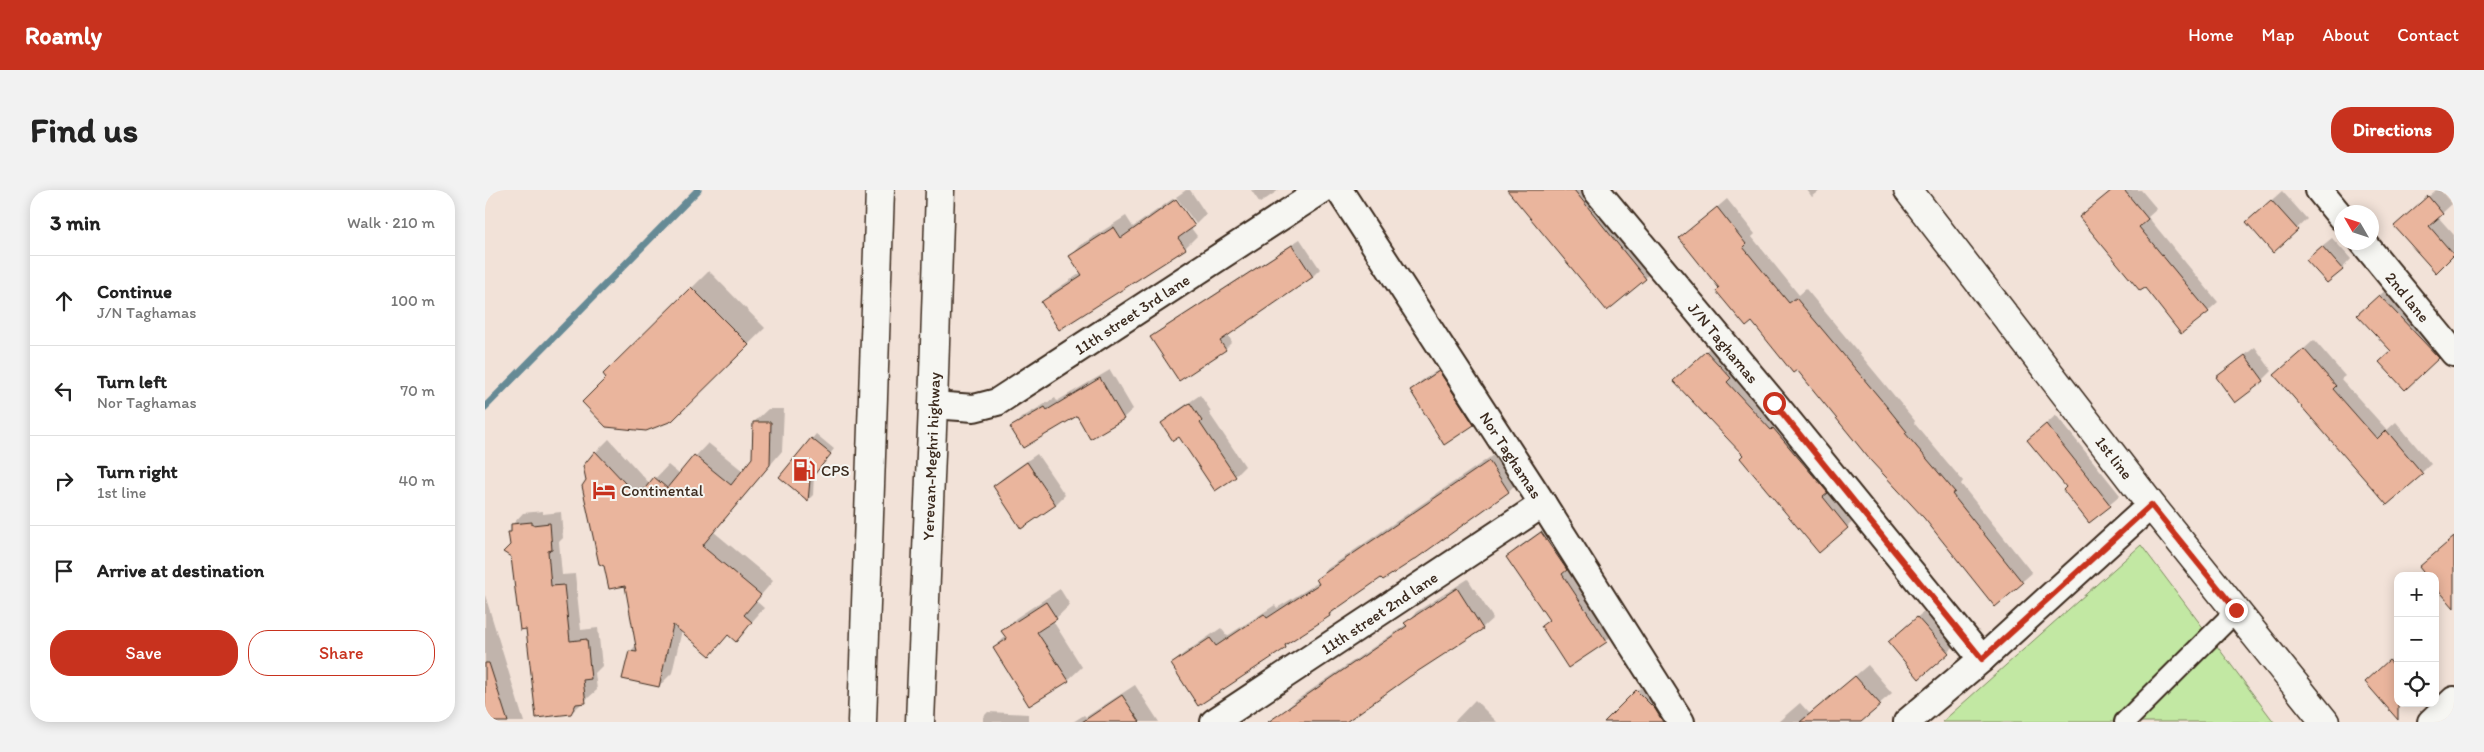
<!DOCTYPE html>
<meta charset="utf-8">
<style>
:root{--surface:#fff;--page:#f2f2f2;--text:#222;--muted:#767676;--line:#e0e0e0;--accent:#c8321e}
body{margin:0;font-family:Itim,sans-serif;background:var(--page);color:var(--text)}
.controls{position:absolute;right:15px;bottom:15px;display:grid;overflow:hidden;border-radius:10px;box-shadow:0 2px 12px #0003}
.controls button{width:45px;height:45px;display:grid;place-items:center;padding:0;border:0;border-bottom:1px solid var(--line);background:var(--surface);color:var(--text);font:25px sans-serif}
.compass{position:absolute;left:1849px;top:15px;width:45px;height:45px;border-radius:50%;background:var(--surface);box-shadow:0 2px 12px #0003;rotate:309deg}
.stop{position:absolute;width:15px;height:15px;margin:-11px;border:4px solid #c8321e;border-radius:50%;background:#fff}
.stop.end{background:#c8321e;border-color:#fff;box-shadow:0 1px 5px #0008}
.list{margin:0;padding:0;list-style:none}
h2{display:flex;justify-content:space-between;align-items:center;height:65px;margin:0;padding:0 20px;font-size:21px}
h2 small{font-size:16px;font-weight:400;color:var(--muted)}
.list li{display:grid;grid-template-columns:32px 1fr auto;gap:15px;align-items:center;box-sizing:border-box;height:90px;padding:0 20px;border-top:1px solid var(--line)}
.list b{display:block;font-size:19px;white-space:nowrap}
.list p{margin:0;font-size:16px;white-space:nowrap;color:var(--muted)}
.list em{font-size:16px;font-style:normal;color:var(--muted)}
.actions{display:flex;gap:10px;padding:15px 20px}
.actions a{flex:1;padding:11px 0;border:1px solid var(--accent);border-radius:20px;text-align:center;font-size:18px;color:var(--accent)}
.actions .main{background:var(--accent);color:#fff}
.icon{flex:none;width:28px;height:28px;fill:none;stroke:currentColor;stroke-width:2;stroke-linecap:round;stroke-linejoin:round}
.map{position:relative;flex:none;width:1969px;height:532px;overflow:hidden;border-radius:20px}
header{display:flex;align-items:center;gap:30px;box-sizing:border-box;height:70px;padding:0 25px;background:var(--accent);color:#fff}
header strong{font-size:24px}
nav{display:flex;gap:28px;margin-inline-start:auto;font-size:18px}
.intro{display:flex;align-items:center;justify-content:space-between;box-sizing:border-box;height:120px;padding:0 30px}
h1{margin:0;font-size:35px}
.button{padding:12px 22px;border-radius:20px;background:var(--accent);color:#fff;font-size:18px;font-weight:700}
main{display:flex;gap:30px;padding:0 30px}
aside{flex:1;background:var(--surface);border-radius:20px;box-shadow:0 2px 12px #0003}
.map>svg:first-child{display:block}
.green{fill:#c2e8a3;stroke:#7e8960}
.shadow{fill:#0003}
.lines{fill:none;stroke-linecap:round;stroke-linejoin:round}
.stream{stroke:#668a95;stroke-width:7}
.building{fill:#eab59d;stroke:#3b2a1e}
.pedestrian-casing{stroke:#3b2a1e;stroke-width:24}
.minor-casing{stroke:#3b2a1e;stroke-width:30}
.primary-casing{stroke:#3b2a1e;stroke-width:31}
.trunk-casing{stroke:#3b2a1e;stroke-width:31}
.pedestrian{stroke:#f6f6f2;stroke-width:20}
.minor{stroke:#f6f6f2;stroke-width:26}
.primary{stroke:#f6f6f2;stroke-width:28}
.trunk{stroke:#f6f6f2;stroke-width:28}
.route{stroke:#c8321e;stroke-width:6}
.labels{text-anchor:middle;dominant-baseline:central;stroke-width:4;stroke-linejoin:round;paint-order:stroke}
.street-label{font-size:16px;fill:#3b2a1e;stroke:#f6f6f2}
.poi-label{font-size:16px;fill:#3b2a1e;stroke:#f6f6f2;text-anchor:start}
</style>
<header>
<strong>Roamly</strong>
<nav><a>Home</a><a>Map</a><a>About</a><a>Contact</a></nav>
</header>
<div class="intro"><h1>Find us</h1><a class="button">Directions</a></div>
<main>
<aside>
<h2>3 min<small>Walk · 210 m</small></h2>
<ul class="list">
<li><svg class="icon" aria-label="ahead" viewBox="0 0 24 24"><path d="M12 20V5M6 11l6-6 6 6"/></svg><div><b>Continue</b><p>J/N Taghamas</p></div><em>100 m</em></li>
<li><svg class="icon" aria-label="left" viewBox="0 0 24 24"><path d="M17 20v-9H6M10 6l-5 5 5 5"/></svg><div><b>Turn left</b><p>Nor Taghamas</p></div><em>70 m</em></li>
<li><svg class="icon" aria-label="right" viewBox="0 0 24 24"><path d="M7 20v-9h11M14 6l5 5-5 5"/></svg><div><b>Turn right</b><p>1st line</p></div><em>40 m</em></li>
<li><svg class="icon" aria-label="arrive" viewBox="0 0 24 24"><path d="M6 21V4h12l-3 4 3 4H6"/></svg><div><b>Arrive at destination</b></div></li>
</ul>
<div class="actions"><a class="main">Save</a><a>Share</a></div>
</aside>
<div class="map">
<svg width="1969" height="532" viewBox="0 0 1969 532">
<rect width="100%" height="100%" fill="#f2e2d8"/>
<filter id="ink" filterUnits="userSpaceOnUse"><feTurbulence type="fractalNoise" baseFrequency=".02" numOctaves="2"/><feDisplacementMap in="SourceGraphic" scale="10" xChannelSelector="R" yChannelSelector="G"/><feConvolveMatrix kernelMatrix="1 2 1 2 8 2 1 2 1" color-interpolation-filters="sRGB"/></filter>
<g filter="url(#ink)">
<path class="green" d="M 1656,355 L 1789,532 L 1457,532 Z"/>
<path class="shadow" d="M 701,0 L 705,0 L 721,24 L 711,34 L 691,7 Z
M 766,0 L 794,0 L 775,13 Z
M 1023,0 L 1107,0 L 1169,79 L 1160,88 Z
M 1322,0 L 1336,0 L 1327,7 Z
M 1627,0 L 1656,0 L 1672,19 L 1663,27 L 1733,112 L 1723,121 L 1660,96 L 1596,27 Z
M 1951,0 L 1955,0 L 1967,14 L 1953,27 L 1969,45 L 1969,65 L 1951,82 L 1921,27 Z
M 1797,1 L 1822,29 L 1788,61 L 1772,23 Z
M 689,8 L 710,35 L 706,38 L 712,46 L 700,58 L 574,138 L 557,112 L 569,101 L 597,82 L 586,66 L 597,54 L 641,26 L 648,37 Z
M 1242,9 L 1270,44 L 1267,47 L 1314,105 L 1321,99 L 1407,203 L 1430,231 L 1429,233 L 1478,291 L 1476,294 L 1547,383 L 1510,415 L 1440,328 L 1312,178 L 1236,97 L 1196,48 Z
M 1847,48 L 1866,69 L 1857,79 L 1832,60 Z
M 815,49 L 835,79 L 828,86 L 743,145 L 747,152 L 740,159 L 667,148 L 675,140 Z
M 224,81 L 280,138 L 186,230 L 120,184 Z
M 1904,97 L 1962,158 L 1953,167 L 1907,161 L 1883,116 Z
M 1829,150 L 1860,186 L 1856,189 L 1902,240 L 1911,232 L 1946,274 L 1903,313 L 1800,176 Z
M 1231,152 L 1372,328 L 1335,361 L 1259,265 L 1199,181 Z
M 1770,157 L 1787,181 L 1778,190 L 1733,187 Z
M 964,173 L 998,225 L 988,234 L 927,201 L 936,191 Z
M 625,180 L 648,219 L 638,228 L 592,225 L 527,238 L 536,228 L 570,208 L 572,211 Z
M 715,205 L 726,221 L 724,223 L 760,276 L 750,286 L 677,233 L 687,224 Z
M 283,219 L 299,219 L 297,261 L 229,342 L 288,391 L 271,411 L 279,418 L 251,450 L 244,444 L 225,464 L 197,440 L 187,483 L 174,496 L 145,462 L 152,454 L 141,394 L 102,291 L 111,262 L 124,249 L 165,294 L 183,275 L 194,284 L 223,253 L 258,281 L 269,269 L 269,232 Z
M 1571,225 L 1635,305 L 1604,331 L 1582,297 L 1543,250 Z
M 331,244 L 349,259 L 329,284 L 328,305 L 323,310 L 296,286 Z
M 1014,261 L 1034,290 L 1024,301 L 931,367 L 897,386 L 854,416 L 845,425 L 809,448 L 800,457 L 687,474 L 698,464 L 736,438 L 742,446 L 790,415 L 792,418 L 834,392 L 832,389 L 842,379 Z
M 552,264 L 580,305 L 571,314 L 536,337 L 509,296 L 519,287 Z
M 58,321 L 58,324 L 76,322 L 78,348 L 74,352 L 77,385 L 90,384 L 96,440 L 113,438 L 117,476 L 110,483 L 112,500 L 86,523 L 42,438 L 26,355 L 25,343 L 27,340 L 27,335 L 38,323 Z
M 1066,334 L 1131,442 L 1121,451 L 1057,436 L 1065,429 L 1022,367 L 1032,358 Z
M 983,389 L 1008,428 L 997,438 L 848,532 L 788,532 L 810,511 L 922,434 L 931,422 Z
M 575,399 L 585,415 L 568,431 L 597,477 L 583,490 L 509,458 L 521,446 L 518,441 L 531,428 Z
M 0,405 L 39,532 L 0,532 Z
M 1443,418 L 1473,453 L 1434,487 L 1414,443 Z
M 1913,463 L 1913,513 L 1891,483 Z
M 1383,475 L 1407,503 L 1373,532 L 1293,532 L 1315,513 L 1325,524 Z
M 1161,492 L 1185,519 L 1172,532 L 1121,532 Z
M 650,495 L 674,532 L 588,532 L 599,525 L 601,527 Z
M 990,510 L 1012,532 L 969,532 Z
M 503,522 L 543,524 L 543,532 L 498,532 L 498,527 Z"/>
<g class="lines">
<path class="stream" d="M 0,217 L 213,0"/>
</g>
<path class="building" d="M 1022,0 L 1089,0 L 1161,89 L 1122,121 Z
M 1627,0 L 1639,0 L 1663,29 L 1654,37 L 1724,122 L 1696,144 L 1660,98 L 1655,101 L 1594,27 Z
M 1943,6 L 1958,24 L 1944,36 L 1969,65 L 1951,83 L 1909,36 Z
M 691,9 L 710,36 L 693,48 L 701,59 L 574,140 L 556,112 L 597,85 L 584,66 L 629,37 L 636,48 Z
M 1786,10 L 1813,40 L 1788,63 L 1761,32 Z
M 1232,17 L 1261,54 L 1258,57 L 1304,113 L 1311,108 L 1398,212 L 1422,242 L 1420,243 L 1470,302 L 1467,304 L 1538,393 L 1510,417 L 1439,328 L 1386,271 L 1312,180 L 1308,183 L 1267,132 L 1261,137 L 1231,101 L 1234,98 L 1194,48 Z
M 807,55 L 828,87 L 735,151 L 741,160 L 694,191 L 665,147 Z
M 1837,56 L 1858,80 L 1842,93 L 1821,70 Z
M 206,97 L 264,155 L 187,231 L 161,241 L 121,237 L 97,212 L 121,188 L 118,184 Z
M 1894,105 L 1954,168 L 1920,200 L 1894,172 L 1906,161 L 1872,125 Z
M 1819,159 L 1851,196 L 1848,199 L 1892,249 L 1901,240 L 1938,284 L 1902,315 L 1789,185 Z
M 1221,161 L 1246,188 L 1242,192 L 1286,240 L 1288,238 L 1343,303 L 1338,307 L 1363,338 L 1334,363 L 1255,268 L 1258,265 L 1188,191 Z
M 1760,165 L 1779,191 L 1750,213 L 1731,187 Z
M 954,181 L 989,235 L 959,255 L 925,200 Z
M 615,188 L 639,229 L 605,249 L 592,226 L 538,258 L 525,237 L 560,217 L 562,220 Z
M 705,213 L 717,231 L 715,233 L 751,287 L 730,301 L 694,247 L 688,251 L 676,233 Z
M 268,232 L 286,232 L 285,275 L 217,356 L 276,405 L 259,425 L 267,432 L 251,452 L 243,445 L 225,466 L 188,435 L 174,497 L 137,489 L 144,461 L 152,462 L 140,396 L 124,399 L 119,376 L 114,374 L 97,296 L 101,290 L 98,276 L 110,261 L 153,307 L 169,287 L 182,298 L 209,265 L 246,295 L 267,268 Z
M 1561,234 L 1626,316 L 1604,333 L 1578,300 L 1581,297 L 1542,250 Z
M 326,248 L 346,264 L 325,290 L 323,311 L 294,287 Z
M 1004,271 L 1024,302 L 932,368 L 898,390 L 896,388 L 844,424 L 845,426 L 800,455 L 801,458 L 713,516 L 686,474 L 725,448 L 731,456 L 779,424 L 782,428 L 834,394 L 831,389 Z
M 542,272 L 571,315 L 536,339 L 508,296 Z
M 47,332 L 47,335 L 65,333 L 67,360 L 63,361 L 66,396 L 79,395 L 85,451 L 102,449 L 106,489 L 98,490 L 101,513 L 91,514 L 86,524 L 51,528 L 41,439 L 35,440 L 26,367 L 18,362 L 25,355 L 23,342 L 26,342 L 26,334 Z
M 1056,342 L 1082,380 L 1077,384 L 1122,452 L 1083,478 L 1056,436 L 1064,430 L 1021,367 Z
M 1969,347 L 1969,418 L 1950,396 L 1950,386 L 1941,386 L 1934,377 Z
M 972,398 L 998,439 L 924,487 L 861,532 L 783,532 L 922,436 L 919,433 Z
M 561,412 L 572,429 L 552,442 L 584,491 L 544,516 L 508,458 L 522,449 L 516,441 Z
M 1432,427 L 1464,463 L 1434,489 L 1403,452 Z
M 1904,470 L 1913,480 L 1913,530 L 1880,492 Z
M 0,473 L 4,473 L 23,532 L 0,532 Z
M 1370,486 L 1396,515 L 1376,532 L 1315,532 Z
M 1151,500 L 1170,519 L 1178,532 L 1119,532 Z
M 637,505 L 655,532 L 597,532 Z"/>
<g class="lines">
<defs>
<path id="pedestrian" d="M 1640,532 L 1751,421"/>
<g id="minor">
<path id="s1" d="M 854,0 L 1058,314 L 1196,532"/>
<path id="s2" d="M 1111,0 L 1289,213 L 1497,469"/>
<path d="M 1834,0 L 1856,27"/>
<path id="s3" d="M 1878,52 L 1969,163"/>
<path id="s4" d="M 448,215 L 489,218 L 512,212 L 837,0"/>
<path id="s5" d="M 729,532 L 1058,314"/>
<path d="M 1422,532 L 1497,469 L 1666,315"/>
<path d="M 1946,532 L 1969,510"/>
</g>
<g id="primary">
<path id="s6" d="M 1423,0 L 1666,315 L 1840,532"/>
</g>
<g id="trunk">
<path d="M 377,532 L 395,0"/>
<path id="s7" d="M 435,532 L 448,215 L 455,0"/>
</g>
</defs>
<use href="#pedestrian" class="pedestrian-casing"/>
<use href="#minor" class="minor-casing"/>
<use href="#primary" class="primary-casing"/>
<use href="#trunk" class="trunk-casing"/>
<use href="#pedestrian" class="pedestrian"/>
<use href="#minor" class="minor"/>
<use href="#primary" class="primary"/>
<use href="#trunk" class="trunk"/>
</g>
</g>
<g class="lines" filter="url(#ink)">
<path class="route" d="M 1289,213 L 1497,469 L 1666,315 L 1751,420"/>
</g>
<defs>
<symbol id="fuel-bare" viewBox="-9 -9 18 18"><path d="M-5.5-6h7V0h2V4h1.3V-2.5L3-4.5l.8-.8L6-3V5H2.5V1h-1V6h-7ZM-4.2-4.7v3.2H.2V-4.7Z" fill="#c8321e" stroke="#f6f6f2" stroke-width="2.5" paint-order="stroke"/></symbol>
<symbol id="hotel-bare" viewBox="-9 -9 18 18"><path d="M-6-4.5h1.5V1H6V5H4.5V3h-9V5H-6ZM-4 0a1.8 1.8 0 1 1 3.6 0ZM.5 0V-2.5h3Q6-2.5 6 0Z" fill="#c8321e" stroke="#f6f6f2" stroke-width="2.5" paint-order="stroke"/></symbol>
</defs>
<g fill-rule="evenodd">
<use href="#fuel-bare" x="303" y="264" width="32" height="32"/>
<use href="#hotel-bare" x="103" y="284" width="32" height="32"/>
</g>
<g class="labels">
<g class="street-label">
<text stroke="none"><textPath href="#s3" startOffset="71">2nd lane</textPath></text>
<text stroke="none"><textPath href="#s4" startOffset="226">11th street 3rd lane</textPath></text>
<text stroke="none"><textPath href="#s2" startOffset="199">J/N Taghamas</textPath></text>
<text stroke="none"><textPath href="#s1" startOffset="316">Nor Taghamas</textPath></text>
<text stroke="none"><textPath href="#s7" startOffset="266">Yerevan-Meghri highway</textPath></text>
<text stroke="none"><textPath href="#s6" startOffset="338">1st line</textPath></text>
<text stroke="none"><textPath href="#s5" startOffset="198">11th street 2nd lane</textPath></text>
</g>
<g class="poi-label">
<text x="336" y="280">CPS</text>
<text x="136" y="300">Continental</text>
</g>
</g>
</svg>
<div class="controls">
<button>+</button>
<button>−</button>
<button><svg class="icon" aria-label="locate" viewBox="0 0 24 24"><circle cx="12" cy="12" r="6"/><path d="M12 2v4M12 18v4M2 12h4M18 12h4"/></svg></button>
</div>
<svg class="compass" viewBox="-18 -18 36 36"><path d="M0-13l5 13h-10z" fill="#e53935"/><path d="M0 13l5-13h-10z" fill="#767676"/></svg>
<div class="stop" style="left:1289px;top:213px"></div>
<div class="stop end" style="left:1751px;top:420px"></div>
</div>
</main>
